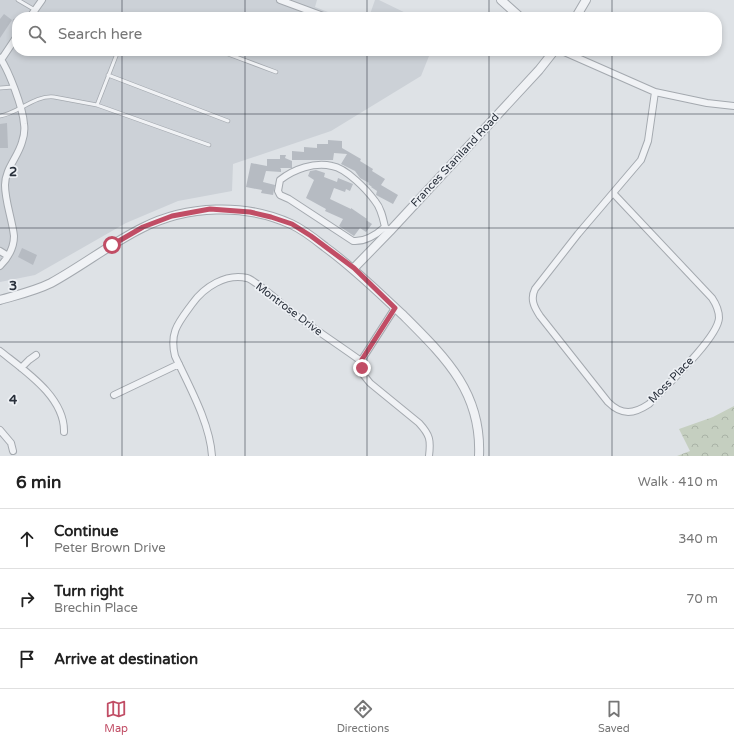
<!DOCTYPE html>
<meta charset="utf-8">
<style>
:root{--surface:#fff;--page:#f2f2f2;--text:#222;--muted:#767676;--line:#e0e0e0;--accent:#c14d65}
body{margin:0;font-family:"Varela Round",sans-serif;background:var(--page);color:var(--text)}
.stop{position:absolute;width:12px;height:12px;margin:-9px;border:3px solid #c14d65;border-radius:50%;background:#fff}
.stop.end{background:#c14d65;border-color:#fff;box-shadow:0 1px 4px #0008}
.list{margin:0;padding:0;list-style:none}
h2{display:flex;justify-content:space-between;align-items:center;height:52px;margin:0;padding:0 16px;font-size:17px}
h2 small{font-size:13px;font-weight:400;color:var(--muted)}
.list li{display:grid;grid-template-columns:26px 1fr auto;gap:12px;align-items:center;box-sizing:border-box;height:60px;padding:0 16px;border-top:1px solid var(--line)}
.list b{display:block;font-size:15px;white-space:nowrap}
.list p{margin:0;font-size:13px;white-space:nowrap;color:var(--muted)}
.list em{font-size:13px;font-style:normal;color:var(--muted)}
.icon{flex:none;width:22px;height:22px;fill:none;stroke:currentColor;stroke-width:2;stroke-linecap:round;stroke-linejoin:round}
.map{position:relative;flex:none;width:734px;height:456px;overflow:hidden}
.search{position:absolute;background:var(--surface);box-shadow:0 2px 6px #0003;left:12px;right:12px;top:12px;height:44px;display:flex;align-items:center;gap:10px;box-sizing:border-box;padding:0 14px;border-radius:16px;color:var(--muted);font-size:15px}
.sheet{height:232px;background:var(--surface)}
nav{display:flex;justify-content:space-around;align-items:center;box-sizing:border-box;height:56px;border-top:1px solid var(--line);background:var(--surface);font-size:11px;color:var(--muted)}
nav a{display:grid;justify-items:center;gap:2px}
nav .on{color:var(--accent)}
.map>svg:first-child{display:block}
.built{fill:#ccd1d7}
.forest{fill:url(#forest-crowns)}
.building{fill:#b6bbc2}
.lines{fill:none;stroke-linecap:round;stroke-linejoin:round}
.service-casing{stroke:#a4a9af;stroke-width:4.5}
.minor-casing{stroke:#a4a9af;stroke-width:8}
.tertiary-casing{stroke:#a4a9af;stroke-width:10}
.service{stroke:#f0f2f5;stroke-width:3}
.minor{stroke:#f0f2f5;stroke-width:6}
.tertiary{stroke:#f0f2f5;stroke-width:8}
.route{stroke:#c14d65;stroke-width:5}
.grid{fill:none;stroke:#29303b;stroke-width:1;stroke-opacity:0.55}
.labels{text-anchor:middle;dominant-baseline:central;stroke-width:3.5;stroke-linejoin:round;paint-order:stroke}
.street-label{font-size:11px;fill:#29303b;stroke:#edf0f4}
.grid-label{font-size:13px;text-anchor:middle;font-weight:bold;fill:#29303b;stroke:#edf0f4;stroke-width:3.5;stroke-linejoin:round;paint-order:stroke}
</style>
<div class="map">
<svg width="734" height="456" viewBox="0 0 734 456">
<defs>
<pattern id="forest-crowns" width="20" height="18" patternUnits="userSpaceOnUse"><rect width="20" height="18" fill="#c5cfc0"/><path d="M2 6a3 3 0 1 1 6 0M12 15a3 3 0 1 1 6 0" fill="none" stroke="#a9b2a6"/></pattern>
</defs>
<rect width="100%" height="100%" fill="#dee2e6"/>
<path class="built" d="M 0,0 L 317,0 L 315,7 L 341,17 L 17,17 L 17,51 L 431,51 L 421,76 L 331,131 L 233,164 L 232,191 L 178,201 L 126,223 L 35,275 L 0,282 Z
M 375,0 L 379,0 L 414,17 L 369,17 Z"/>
<path class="forest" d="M 734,406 L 734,456 L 677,456 L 690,451 L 679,429 L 713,417 Z"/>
<path class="building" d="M 4,14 L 12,20 L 0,38 L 0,19 Z
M 7,123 L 8,148 L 0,148 L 0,124 Z
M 328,140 L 342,141 L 342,148 L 361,159 L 360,161 L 373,169 L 372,171 L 385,179 L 381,185 L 398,195 L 393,204 L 376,195 L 377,191 L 371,187 L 372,187 L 368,184 L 369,183 L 360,178 L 355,171 L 341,164 L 347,154 L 334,153 L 333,160 L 292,160 L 292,151 L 304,152 L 304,147 L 317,148 L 317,144 L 328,144 Z
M 280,155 L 286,155 L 285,158 L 292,161 L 292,168 L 280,168 L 281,169 L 281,172 L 266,171 L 263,182 L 275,185 L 273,195 L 261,193 L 262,190 L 246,187 L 251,163 L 267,166 L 267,159 L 280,159 Z
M 316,170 L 325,173 L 324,177 L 337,182 L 338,178 L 353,184 L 350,191 L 346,189 L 345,192 L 334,188 L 330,199 L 351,209 L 351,208 L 367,219 L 366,220 L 372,224 L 366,232 L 360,228 L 354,236 L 339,226 L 343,219 L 325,211 L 326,209 L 306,198 L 314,180 L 308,176 L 310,171 Z
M 22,248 L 37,255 L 33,265 L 18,257 Z"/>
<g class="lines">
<defs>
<path id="service" d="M 18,0 L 35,10
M 15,21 L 17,22
M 220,51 L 276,72
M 108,75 L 228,121
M 0,88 L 13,87
M 97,105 L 118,51
M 0,116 C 19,113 34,95 54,97 L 97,105 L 209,145"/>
<path id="minor" d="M 280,0 L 326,17
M 30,17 L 42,0
M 562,51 L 655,92 L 707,103 L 734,106
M 0,58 C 9,71 23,108 24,124 C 25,130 24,136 22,142 C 18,157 5,169 5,185 C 5,201 12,219 14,236 C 14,247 8,258 0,266
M 1,60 L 17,36
M 613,193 L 712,298 C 716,304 719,311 719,318 C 718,338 664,388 649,404 C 634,414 622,416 608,402 L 540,316 C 534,307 530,299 535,289 L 578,234 L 641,160 L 648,141 L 655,92
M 385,227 C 376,235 365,242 353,241 L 289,199 L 280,195 L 278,191 L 280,180 C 294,169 314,162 332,166 C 346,168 367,190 375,201 C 381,208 383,218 385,227 L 390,231
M 0,251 L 8,256
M 395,308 L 361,361 L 362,373 L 370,383 L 419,423 C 430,435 431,440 429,456
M 0,351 C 25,371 65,397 64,432
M 21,368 L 29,360 L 36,355
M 114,395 L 179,364
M 0,430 L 11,443 L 13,451
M 212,456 C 210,423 189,386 175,356 C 169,332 179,322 192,304 C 204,287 226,273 247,278 C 256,280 288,310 298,317 C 319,332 340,346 361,361"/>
<path id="tertiary" d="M 501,0 L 520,17
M 576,17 L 586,0
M 354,268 L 390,231 L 539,70 L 554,51
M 0,300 C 17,295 35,291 51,283 C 82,266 110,244 142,228 C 187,205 245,203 291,224 C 304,230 315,239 325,247 C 354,268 377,291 403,315 C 445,357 482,392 479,456"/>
</defs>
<use href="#service" class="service-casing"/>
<use href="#minor" class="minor-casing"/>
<use href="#tertiary" class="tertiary-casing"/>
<use href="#service" class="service"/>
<use href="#minor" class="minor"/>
<use href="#tertiary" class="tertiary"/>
</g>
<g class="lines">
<path class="route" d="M 112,245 L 143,227 L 172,216 L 210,209 L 250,212 L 271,217 L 292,224 L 311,236 L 354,268 L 395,308 L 361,361 L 362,368"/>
</g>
<path class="grid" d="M 122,0 L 122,17M 245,0 L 245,17M 367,0 L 367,17M 489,0 L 489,17M 612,0 L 612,17M 122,51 L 122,456M 245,51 L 245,456M 367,51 L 367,456M 489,51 L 489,456M 612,51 L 612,456M 0,114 L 734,114M 0,228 L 734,228M 0,342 L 734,342"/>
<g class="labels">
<g class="street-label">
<text transform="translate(455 160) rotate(-47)">Frances Staniland Road</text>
<text transform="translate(289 309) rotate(37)">Montrose Drive</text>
<text transform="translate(671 380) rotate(-46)">Moss Place</text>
</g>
</g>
<g class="grid-label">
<text x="13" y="176">2</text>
<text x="13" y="290">3</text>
<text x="13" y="404">4</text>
</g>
</svg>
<div class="stop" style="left:112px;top:245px"></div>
<div class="stop end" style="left:362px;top:368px"></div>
<div class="search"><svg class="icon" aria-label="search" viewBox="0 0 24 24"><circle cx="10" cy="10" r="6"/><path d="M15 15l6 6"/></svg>Search here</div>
</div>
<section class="sheet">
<h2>6 min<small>Walk · 410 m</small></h2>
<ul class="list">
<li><svg class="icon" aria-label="ahead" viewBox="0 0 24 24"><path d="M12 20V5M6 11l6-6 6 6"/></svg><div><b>Continue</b><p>Peter Brown Drive</p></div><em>340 m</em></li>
<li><svg class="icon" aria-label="right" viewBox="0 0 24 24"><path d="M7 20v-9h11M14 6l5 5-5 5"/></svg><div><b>Turn right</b><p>Brechin Place</p></div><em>70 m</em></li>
<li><svg class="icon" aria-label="arrive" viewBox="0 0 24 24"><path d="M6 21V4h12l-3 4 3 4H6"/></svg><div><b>Arrive at destination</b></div></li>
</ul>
</section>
<nav>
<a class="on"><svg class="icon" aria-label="map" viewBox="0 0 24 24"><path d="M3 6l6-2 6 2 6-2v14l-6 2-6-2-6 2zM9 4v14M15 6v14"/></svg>Map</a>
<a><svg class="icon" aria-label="directions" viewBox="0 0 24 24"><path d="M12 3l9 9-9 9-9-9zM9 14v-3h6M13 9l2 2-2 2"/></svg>Directions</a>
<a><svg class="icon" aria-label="saved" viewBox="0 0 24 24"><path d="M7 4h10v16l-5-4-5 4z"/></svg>Saved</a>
</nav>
